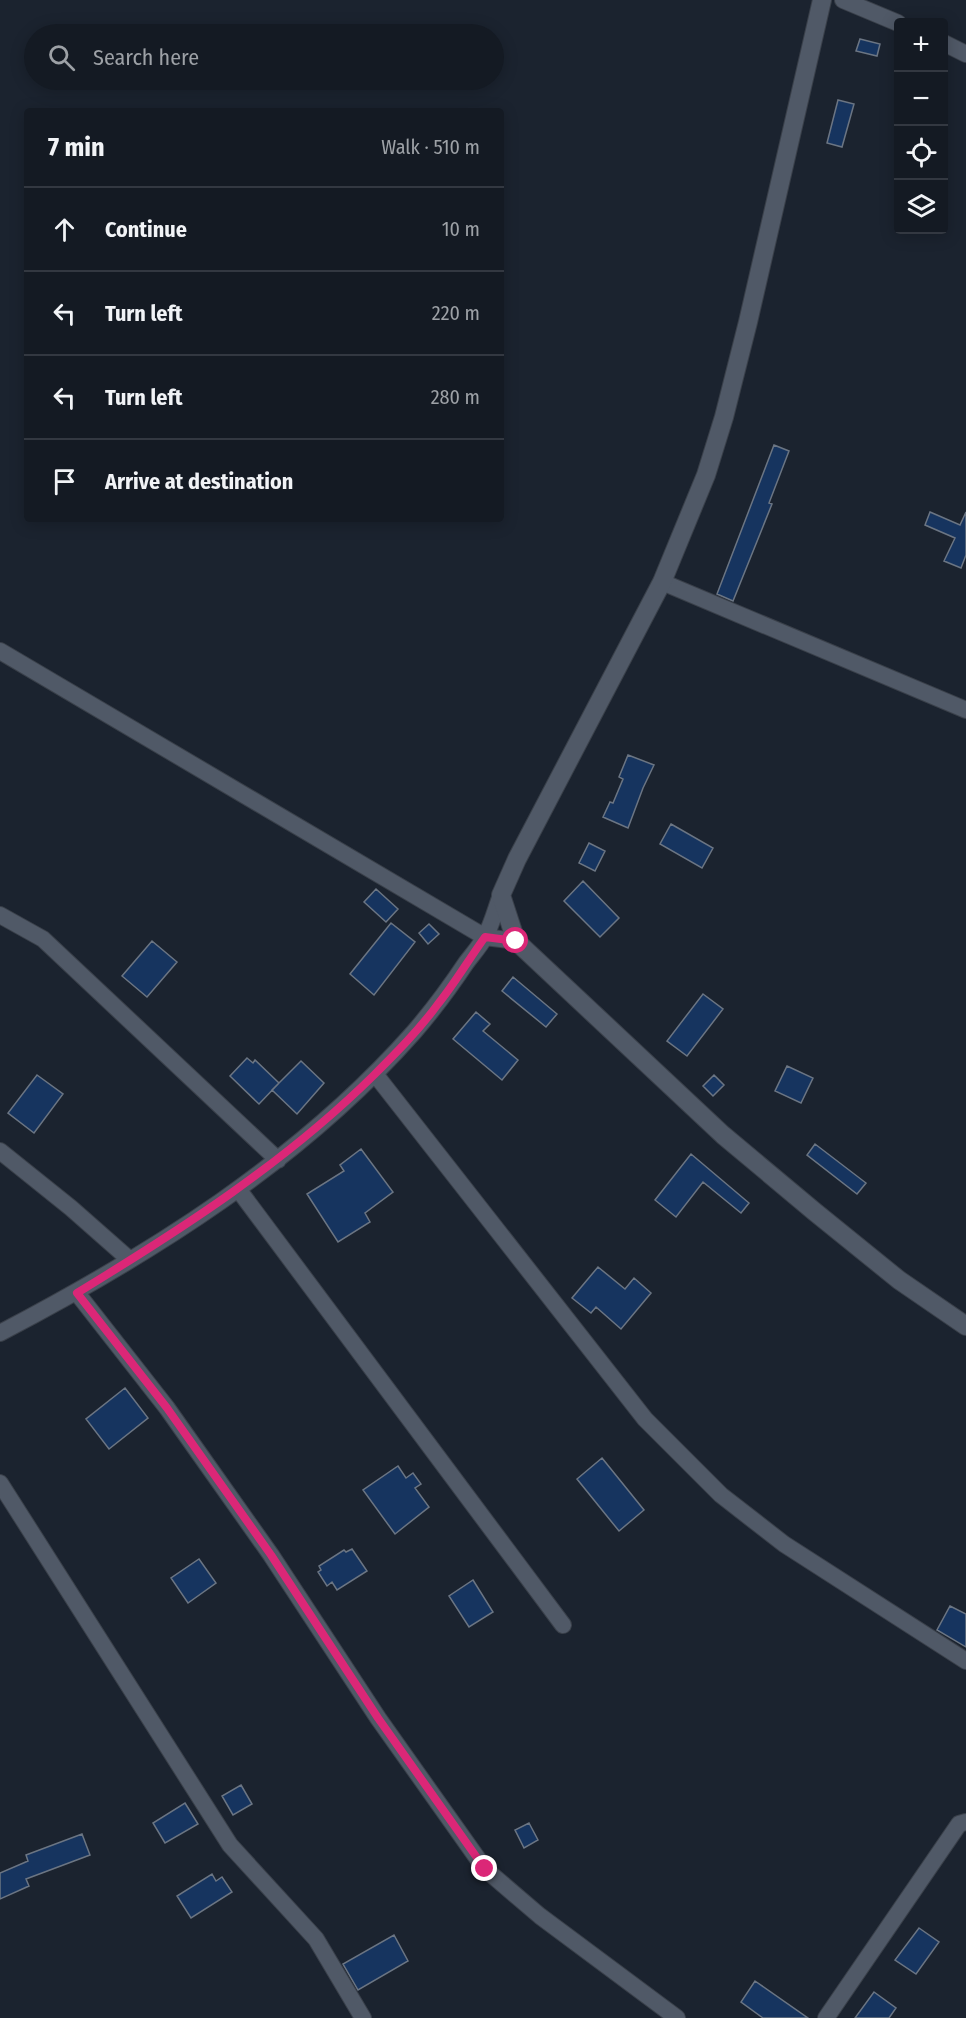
<!DOCTYPE html>
<meta charset="utf-8">
<style>
:root{--surface:#141a23;--page:#212730;--text:#f1f3f6;--muted:#9da1a6;--line:#333841}
body{margin:0;font-family:"Fira Sans Condensed",sans-serif;background:var(--page);color:var(--text)}
.controls{position:absolute;right:18px;top:18px;display:grid;overflow:hidden;border-radius:6px;box-shadow:0 3px 15px #0003}
.controls button{width:54px;height:54px;display:grid;place-items:center;padding:0;border:0;border-bottom:2px solid var(--line);background:var(--surface);color:var(--text);font:30px sans-serif}
.stop{position:absolute;width:18px;height:18px;margin:-14px;border:4px solid #db2777;border-radius:50%;background:#fff}
.stop.end{background:#db2777;border-color:#fff;box-shadow:0 2px 6px #0008}
.list{margin:0;padding:0;list-style:none}
h2{display:flex;justify-content:space-between;align-items:center;height:78px;margin:0;padding:0 24px;font-size:26px}
h2 small{font-size:20px;font-weight:400;color:var(--muted)}
.list li{display:grid;grid-template-columns:39px 1fr auto;gap:18px;align-items:center;box-sizing:border-box;height:84px;padding:0 24px;border-top:2px solid var(--line)}
.list b{display:block;font-size:22px;white-space:nowrap}
.list em{font-size:20px;font-style:normal;color:var(--muted)}
.icon{flex:none;width:33px;height:33px;fill:none;stroke:currentColor;stroke-width:2;stroke-linecap:round;stroke-linejoin:round}
.map{position:relative;flex:none;width:966px;height:2018px;overflow:hidden}
.search{position:absolute;background:var(--surface);box-shadow:0 3px 15px #0003;left:24px;top:24px;width:480px;height:66px;display:flex;align-items:center;gap:15px;box-sizing:border-box;padding:0 21px;border-radius:33px;color:var(--muted);font-size:22px}
.panel{position:absolute;background:var(--surface);box-shadow:0 3px 15px #0003;left:24px;top:108px;width:480px;height:414px;border-radius:6px}
.map>svg:first-child{display:block}
.building{fill:#16345f;stroke:#6b7583;stroke-width:1.5}
.lines{fill:none;stroke-linecap:round;stroke-linejoin:round}
.street-casing{stroke:#3a404a;stroke-width:18}
.secondary-casing{stroke:#3a404a;stroke-width:20}
.street{stroke:#505967;stroke-width:16}
.secondary{stroke:#505967;stroke-width:18}
.route{stroke:#db2777;stroke-width:8}
</style>
<div class="map">
<svg width="966" height="2018" viewBox="0 0 966 2018">
<rect width="100%" height="100%" fill="#1b232f"/>
<path class="building" d="M 860,39 L 880,44 L 877,56 L 856,51 Z
M 838,100 L 854,104 L 842,147 L 827,143 Z
M 774,445 L 789,451 L 769,503 L 772,504 L 733,601 L 717,594 Z
M 930,512 L 960,525 L 966,512 L 966,555 L 961,568 L 944,561 L 955,538 L 925,525 Z
M 628,755 L 654,765 L 643,788 L 628,828 L 603,817 L 610,802 L 613,803 L 623,779 L 619,777 Z
M 671,824 L 713,848 L 702,868 L 660,844 Z
M 589,843 L 605,851 L 595,871 L 579,863 Z
M 583,881 L 619,918 L 600,937 L 564,901 Z
M 376,889 L 398,909 L 386,922 L 364,902 Z
M 391,923 L 415,942 L 374,995 L 350,974 Z
M 429,924 L 439,934 L 428,944 L 419,933 Z
M 152,941 L 177,962 L 147,997 L 122,976 Z
M 513,977 L 557,1014 L 546,1027 L 502,991 Z
M 703,994 L 723,1009 L 687,1056 L 667,1041 Z
M 476,1012 L 490,1024 L 483,1031 L 518,1060 L 502,1080 L 453,1039 Z
M 247,1058 L 253,1063 L 255,1060 L 279,1083 L 259,1104 L 230,1076 Z
M 301,1061 L 324,1083 L 297,1114 L 272,1090 Z
M 787,1066 L 813,1078 L 801,1103 L 775,1091 Z
M 37,1075 L 63,1094 L 34,1133 L 8,1113 Z
M 714,1075 L 724,1085 L 713,1096 L 703,1086 Z
M 815,1144 L 866,1183 L 857,1194 L 807,1155 Z
M 361,1149 L 393,1192 L 365,1213 L 370,1222 L 338,1242 L 307,1194 L 344,1171 L 340,1165 Z
M 691,1154 L 749,1203 L 741,1213 L 703,1182 L 676,1217 L 655,1200 Z
M 598,1267 L 625,1289 L 634,1278 L 651,1293 L 621,1329 L 596,1307 L 591,1313 L 572,1298 Z
M 125,1388 L 148,1418 L 109,1449 L 86,1419 Z
M 602,1458 L 644,1510 L 619,1531 L 577,1479 Z
M 398,1466 L 406,1478 L 413,1473 L 421,1484 L 415,1488 L 429,1507 L 395,1534 L 363,1490 Z
M 352,1549 L 367,1571 L 337,1590 L 332,1582 L 327,1586 L 318,1572 L 321,1570 L 319,1566 L 344,1550 L 346,1552 Z
M 199,1559 L 216,1583 L 188,1603 L 171,1578 Z
M 473,1580 L 493,1612 L 469,1627 L 449,1596 Z
M 950,1606 L 966,1614 L 966,1647 L 937,1630 Z
M 241,1785 L 252,1804 L 233,1815 L 222,1796 Z
M 185,1803 L 198,1824 L 165,1843 L 153,1823 Z
M 529,1823 L 538,1840 L 524,1848 L 515,1830 Z
M 82,1834 L 90,1855 L 26,1879 L 29,1886 L 0,1899 L 0,1873 L 28,1861 L 26,1855 Z
M 212,1874 L 216,1881 L 222,1877 L 232,1892 L 191,1918 L 177,1896 Z
M 919,1928 L 939,1942 L 916,1974 L 895,1960 Z
M 394,1935 L 408,1961 L 358,1990 L 343,1964 Z
M 755,1981 L 808,2018 L 763,2018 L 741,2002 Z
M 874,1992 L 896,2008 L 889,2018 L 855,2018 Z"/>
<g class="lines">
<defs>
<path id="street" d="M 843,0 L 898,23
M 944,43 L 966,54
M 662,582 L 966,710
M 0,651 L 485,937 L 516,941
M 0,915 L 43,939 L 278,1160
M 375,1074 L 645,1419 L 721,1495 L 784,1544 L 966,1661
M 0,1151 L 71,1208 L 130,1260
M 238,1189 L 563,1625
M 77,1293 L 167,1408 L 271,1555 L 378,1718 L 485,1869 L 540,1916 L 677,2018
M 0,1333 C 151,1254 300,1161 414,1032 C 433,1010 450,987 466,963 C 472,955 480,946 485,937 C 492,924 496,908 501,895
M 0,1483 L 230,1845 L 316,1939 L 363,2018
M 826,2018 L 959,1824 L 966,1822"/>
<path id="secondary" d="M 822,0 L 748,322 L 724,417 L 706,475 L 662,582 L 517,859 L 501,895 L 516,941 L 723,1135 L 815,1212 L 899,1280 L 966,1326"/>
</defs>
<use href="#street" class="street-casing"/>
<use href="#secondary" class="secondary-casing"/>
<use href="#street" class="street"/>
<use href="#secondary" class="secondary"/>
</g>
<g class="lines">
<path class="route" d="M 485,1869 L 378,1718 L 271,1555 L 167,1408 L 77,1293 C 182,1229 286,1162 374,1075 C 396,1053 419,1030 438,1004 C 455,983 469,959 485,937 L 516,941"/>
</g>
</svg>
<div class="controls">
<button>+</button>
<button>−</button>
<button><svg class="icon" aria-label="locate" viewBox="0 0 24 24"><circle cx="12" cy="12" r="6"/><path d="M12 2v4M12 18v4M2 12h4M18 12h4"/></svg></button>
<button><svg class="icon" aria-label="layers" viewBox="0 0 24 24"><path d="M12 4l9 5-9 5-9-5zM3 14l9 5 9-5"/></svg></button>
</div>
<div class="stop" style="left:516px;top:941px"></div>
<div class="stop end" style="left:485px;top:1869px"></div>
<div class="search"><svg class="icon" aria-label="search" viewBox="0 0 24 24"><circle cx="10" cy="10" r="6"/><path d="M15 15l6 6"/></svg>Search here</div>
<section class="panel">
<h2>7 min<small>Walk · 510 m</small></h2>
<ul class="list">
<li><svg class="icon" aria-label="ahead" viewBox="0 0 24 24"><path d="M12 20V5M6 11l6-6 6 6"/></svg><div><b>Continue</b></div><em>10 m</em></li>
<li><svg class="icon" aria-label="left" viewBox="0 0 24 24"><path d="M17 20v-9H6M10 6l-5 5 5 5"/></svg><div><b>Turn left</b></div><em>220 m</em></li>
<li><svg class="icon" aria-label="left" viewBox="0 0 24 24"><path d="M17 20v-9H6M10 6l-5 5 5 5"/></svg><div><b>Turn left</b></div><em>280 m</em></li>
<li><svg class="icon" aria-label="arrive" viewBox="0 0 24 24"><path d="M6 21V4h12l-3 4 3 4H6"/></svg><div><b>Arrive at destination</b></div></li>
</ul>
</section>
</div>
